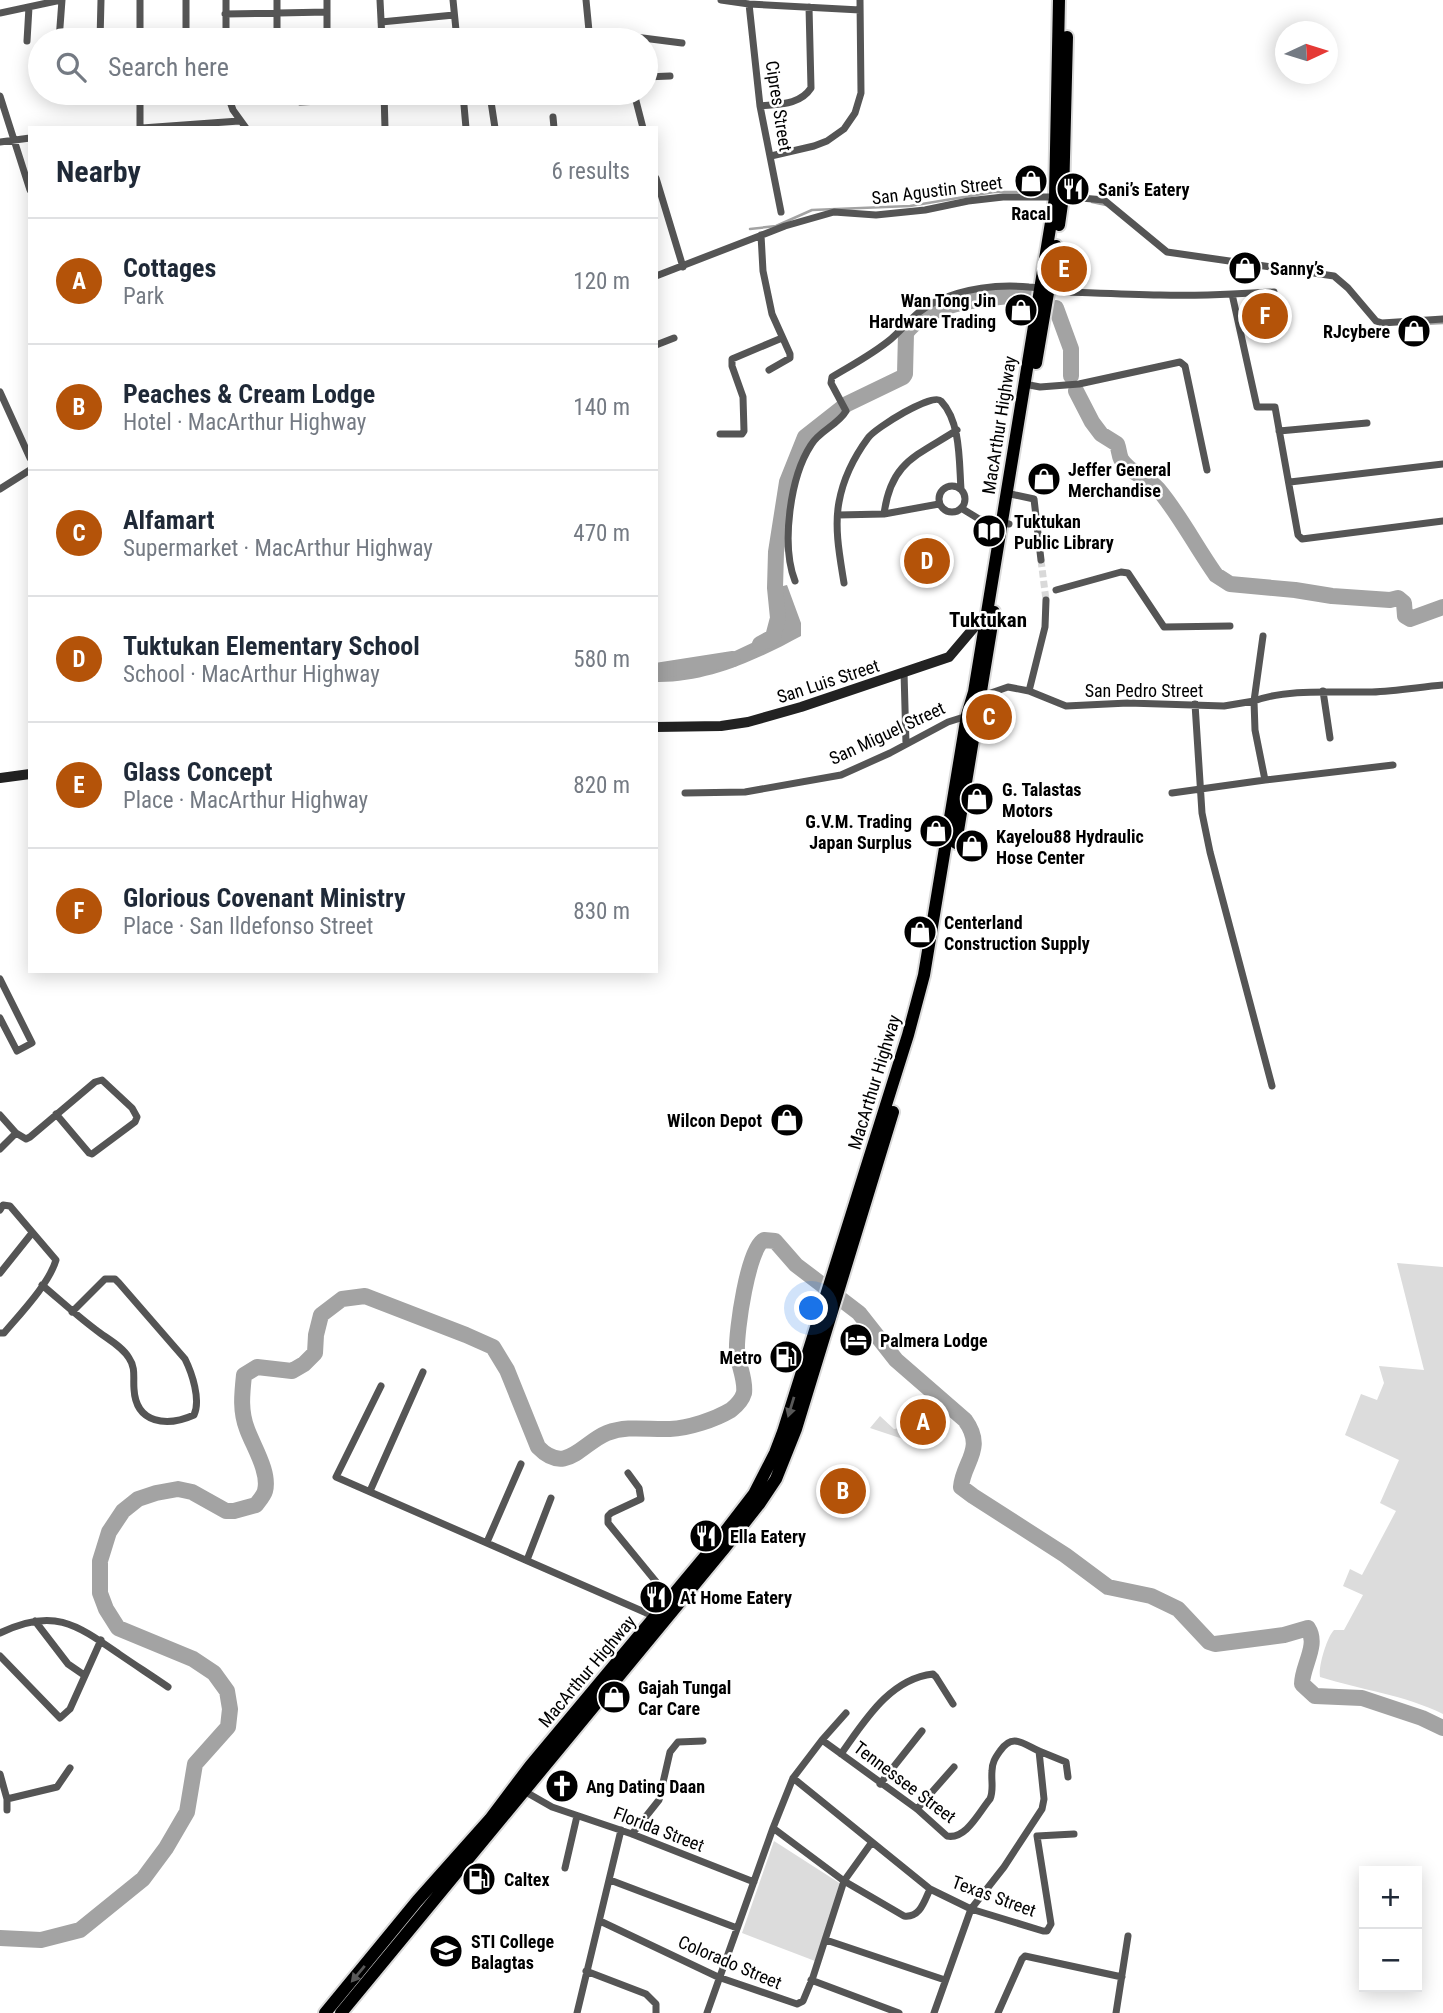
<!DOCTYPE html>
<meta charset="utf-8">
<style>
:root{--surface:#fff;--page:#f6f6f7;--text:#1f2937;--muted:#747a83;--line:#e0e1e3;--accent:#b45309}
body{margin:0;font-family:"Roboto Condensed",sans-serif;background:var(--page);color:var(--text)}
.controls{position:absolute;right:21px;bottom:21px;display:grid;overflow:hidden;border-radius:0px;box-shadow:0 4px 18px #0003}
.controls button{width:63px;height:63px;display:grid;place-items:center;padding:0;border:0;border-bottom:2px solid var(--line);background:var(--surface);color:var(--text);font:35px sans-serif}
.compass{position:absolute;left:1275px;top:21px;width:63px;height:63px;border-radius:50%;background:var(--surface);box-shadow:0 4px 18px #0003;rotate:86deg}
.you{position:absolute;left:812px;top:1309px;width:24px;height:24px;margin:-18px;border:5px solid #fff;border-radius:50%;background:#1a73e8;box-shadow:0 0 0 10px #1a73e833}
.badge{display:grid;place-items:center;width:46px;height:46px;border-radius:50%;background:var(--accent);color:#fff;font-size:23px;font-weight:700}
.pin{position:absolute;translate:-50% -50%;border:4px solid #fff;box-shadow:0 2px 7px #0006}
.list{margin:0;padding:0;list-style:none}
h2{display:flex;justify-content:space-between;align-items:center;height:91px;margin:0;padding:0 28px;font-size:30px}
h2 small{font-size:23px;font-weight:400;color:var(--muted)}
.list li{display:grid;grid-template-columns:46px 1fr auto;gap:21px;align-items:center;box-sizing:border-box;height:126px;padding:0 28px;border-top:2px solid var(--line)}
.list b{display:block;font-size:26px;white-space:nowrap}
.list p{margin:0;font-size:23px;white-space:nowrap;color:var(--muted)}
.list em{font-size:23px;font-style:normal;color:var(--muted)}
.icon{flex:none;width:38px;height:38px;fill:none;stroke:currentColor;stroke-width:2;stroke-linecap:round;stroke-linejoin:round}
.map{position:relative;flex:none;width:1443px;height:2013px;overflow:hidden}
.search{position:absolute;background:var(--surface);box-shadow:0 4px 18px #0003;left:28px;top:28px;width:630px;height:77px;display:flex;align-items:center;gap:18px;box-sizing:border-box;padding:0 24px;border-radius:38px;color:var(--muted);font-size:26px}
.panel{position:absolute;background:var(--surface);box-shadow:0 4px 18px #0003;left:28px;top:126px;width:630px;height:847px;border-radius:0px}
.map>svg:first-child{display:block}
.green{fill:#dcdcdc}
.water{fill:#a3a3a3}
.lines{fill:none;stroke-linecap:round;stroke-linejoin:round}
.stream{stroke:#a3a3a3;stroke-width:2.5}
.river{stroke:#a3a3a3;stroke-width:16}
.street-tunnel{stroke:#d9d9d9;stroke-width:7;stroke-dasharray:7 3.5;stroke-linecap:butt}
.highway-casing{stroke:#dbdbdb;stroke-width:16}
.street{stroke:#555;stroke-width:7}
.secondary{stroke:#222;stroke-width:10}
.highway{stroke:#000;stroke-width:12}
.oneway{fill:#595959}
.labels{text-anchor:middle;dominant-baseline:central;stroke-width:5;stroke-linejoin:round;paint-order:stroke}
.street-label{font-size:18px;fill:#000;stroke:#fff}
.poi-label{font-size:18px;font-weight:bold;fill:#000;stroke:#fff;text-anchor:start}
.quarter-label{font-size:21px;font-weight:bold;fill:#000;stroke:#fff}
</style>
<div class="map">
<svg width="1443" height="2013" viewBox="0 0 1443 2013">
<rect width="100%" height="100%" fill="#fff"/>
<path class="green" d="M 1397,1263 L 1443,1267 L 1443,1714 C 1405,1695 1361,1690 1320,1677 C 1318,1667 1327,1637 1334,1630 L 1344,1630 L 1363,1595 L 1343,1586 L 1350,1569 L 1362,1575 L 1396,1511 L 1380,1503 L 1399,1460 L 1345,1435 L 1361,1394 L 1377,1400 L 1384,1383 L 1379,1366 L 1424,1370 Z
M 922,1401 L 936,1420 L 915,1443 L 870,1428 L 880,1416 L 894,1429 L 908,1427 L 915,1417 L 915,1409 Z
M 774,1841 L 841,1884 L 815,1961 L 742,1933 Z"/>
<path class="water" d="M 787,585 L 801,623 L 801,636 C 757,660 707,683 656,682 L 656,671 L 705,665 L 777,631 L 785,611 L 775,588 Z"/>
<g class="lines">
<path class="stream" d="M 1092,202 L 1106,205
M 750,229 L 776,226 L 812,210 L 910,206 L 994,192 L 1018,192
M 1422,324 L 1443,323"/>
<path class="river" d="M 1056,308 L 1071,349 L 1071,376
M 1076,391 L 1092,422 L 1101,434 L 1117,444 C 1119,449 1119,455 1121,459 C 1130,474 1146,475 1158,489 C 1180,515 1196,547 1216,575 L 1230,584 L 1295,590 L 1332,596 L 1390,600 L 1398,598 L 1404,603 L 1405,616 L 1410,619 L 1443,607
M 760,644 L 773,637 L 778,618 L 775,588 L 776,552 L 787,482 L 805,437 L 847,404 L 903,377 L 905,374 L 906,333 C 931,300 991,298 1029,294
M 656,671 L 733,659
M 0,1938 L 41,1940 L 80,1930 L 143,1879 L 166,1848 L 187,1812 L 195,1764 L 228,1727 L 230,1709 L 227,1691 L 214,1673 L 193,1659 L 118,1628 L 106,1609 L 100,1593 L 100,1561 L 109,1532 L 123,1511 L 138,1499 L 156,1493 L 178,1489 L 192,1492 L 226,1511 L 234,1511 L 256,1505 C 259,1501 264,1495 265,1491 C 270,1472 253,1446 247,1429 C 240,1411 242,1394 244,1375 L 257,1367 L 292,1371 L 304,1364 L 315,1353 L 316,1335 L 321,1315 L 342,1299 L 365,1296 L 466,1335 L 493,1347 L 507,1370 L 538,1447 C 566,1476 582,1443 607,1433 C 628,1425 649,1430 670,1429 C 689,1428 714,1420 731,1410 C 736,1406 742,1400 744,1393 C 746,1379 738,1365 737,1351 C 736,1332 748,1247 764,1240 L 775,1241 L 796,1265 L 859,1313 L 896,1360 L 965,1420 C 986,1449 963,1462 961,1487 L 973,1496 L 1065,1555 L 1108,1587 L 1151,1596 L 1178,1609 L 1209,1642 L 1215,1644 L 1284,1635 L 1308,1628 C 1319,1645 1302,1666 1302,1684 L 1315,1696 L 1362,1698 L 1422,1718 L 1443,1728"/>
<path class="street-tunnel" d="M 1041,560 L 1046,600"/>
<defs>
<path id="highway" d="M 1059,225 L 1063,197 L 1067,37
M 1036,363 L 1056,246
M 956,843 L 994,612
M 325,2013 L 417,1901 L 490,1819 L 530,1766 L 717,1542 L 754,1494 L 775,1453 L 783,1432 L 908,1035 L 924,975 L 967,715 L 974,692 L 1055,198 L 1059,0
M 341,2013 L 723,1550 L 760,1503 L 776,1479 L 796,1429 L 893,1112"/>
</defs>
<use href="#highway" class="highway-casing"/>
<path class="street" d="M 226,0 L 226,40
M 277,0 L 277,40
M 327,0 L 327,40
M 380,0 L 382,40
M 453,0 L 457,40
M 721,0 L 749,4 L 860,10
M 749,4 L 760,106 L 781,212
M 0,13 L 61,0
M 225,14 L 327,12
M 381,22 L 454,15
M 59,40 L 62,0
M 100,40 L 101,0
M 140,40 L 140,0
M 186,40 L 186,0
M 565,40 C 574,39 584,40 589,31 L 586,0
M 629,40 L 635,37 L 682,43
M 27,41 L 29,7
M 646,77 L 670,76
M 140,93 L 140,128
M 227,93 L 233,110 L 246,128
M 282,93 L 294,100 L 300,102 L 384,98
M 384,93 L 385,128
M 634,93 L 643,128
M 463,94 L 466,128
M 0,96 L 30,190
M 463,96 L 490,95 L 495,128
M 760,106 C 779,104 800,105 811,88 L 809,7
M 553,117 L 554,128
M 142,128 L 239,121
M 0,142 L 30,138
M 771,156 L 814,146 L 827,141 L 844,129 L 855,113 L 861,93 L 860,0
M 656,178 L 683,267
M 761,235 L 763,271 L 772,314 L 790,354 L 790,358 L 769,370
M 656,276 L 785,226 L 834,212 L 876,215 L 925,210 L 968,201 L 1003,197 L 1070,197 L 1104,200 L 1167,252 L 1334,276 L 1348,288 L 1376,321 L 1382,323 L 1443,319
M 1232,294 L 1274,292
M 656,345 L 674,338
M 1024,384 L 1040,387 L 1079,384 L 1180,362 L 1185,366 L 1207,470
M 0,392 L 30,458
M 1279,431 L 1367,423
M 720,434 L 742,434 L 744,431 L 743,397 L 732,366 L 732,359 L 782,338
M 1290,482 L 1443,464
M939 499a13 13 0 1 1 26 0a13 13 0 1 1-26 0Z
M 0,489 L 30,470
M 1006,493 L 1034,499 L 1041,560
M 961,508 L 979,519 L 1009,524
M 884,514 C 891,461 917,456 957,430
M 838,515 L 884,514 L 939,504
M 795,581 C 781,545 790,477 811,445 C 819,431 838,425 846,411 L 831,383 L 832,377 C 852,365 873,354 891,339 C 906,326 917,310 935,302 C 963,288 999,284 1029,287 C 1042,288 1054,291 1067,292 C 1121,294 1177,297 1232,294 L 1257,407 L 1275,407 L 1298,535 L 1302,539 L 1443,521
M 844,583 C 840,558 834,528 839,502 C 843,480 854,457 868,438 C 875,428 933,392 941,401 C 961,422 959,462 961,489
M 1056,590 L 1121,572 L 1128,573 L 1164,627 L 1230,626
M 904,672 L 906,744
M 1029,691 L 1045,627 L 1046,600
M 1323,691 L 1330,738
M 979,693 L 988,694 L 1008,687 L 1029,691 L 1066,706 L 1128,703 L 1224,706 L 1254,701 L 1263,636
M 1195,704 L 1202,813 L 1210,852 L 1272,1086
M 1393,765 L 1265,780 L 1255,730 L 1254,701 C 1289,688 1335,693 1372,692 C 1396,691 1420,687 1443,685
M 685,793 L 745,792 L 841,775 L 890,753 L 948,722 L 967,716
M 1172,793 L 1265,780
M 0,979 L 32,1043 L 17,1051 L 0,1018
M 0,1115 L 16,1133 L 26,1139 L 30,1137 L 95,1082 L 102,1080 L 132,1108 L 137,1117 L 135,1122 L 92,1154 L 89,1153 L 56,1114
M 0,1149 L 16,1133
M 0,1210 L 3,1205 L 10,1206 L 56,1260 C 49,1284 20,1314 4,1333 L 0,1333
M 0,1273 L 32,1233
M 42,1285 C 60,1300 77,1316 96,1330 C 106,1338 122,1346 129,1358 C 136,1368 133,1378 134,1389 C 136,1424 167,1427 194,1415 C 201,1400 192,1373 185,1359 L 119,1283 L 115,1279 L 105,1279 L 72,1312
M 381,1386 L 336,1477 L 658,1618
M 628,1473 L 639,1488 L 641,1499 L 611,1513 L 608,1516 L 608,1523 L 671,1600
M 370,1491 L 423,1372
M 487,1542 L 521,1464
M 527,1560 L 551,1498
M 35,1621 L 68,1664 L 84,1675
M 0,1633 C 53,1607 76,1624 119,1654 C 135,1665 152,1676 168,1687
M 0,1656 L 60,1718 L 70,1709 L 101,1640
M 822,1740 L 846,1713
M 1039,1751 L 1066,1762 L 1068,1777
M 841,1754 C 864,1722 889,1679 933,1674 L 936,1677 L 953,1704
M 0,1774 L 7,1799 L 7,1810
M 793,1778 L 930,1889 L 971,1909 L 1043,1931 L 1047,1931 L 1051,1924 L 1037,1836 L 1074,1834
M 880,1784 L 922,1731
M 524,1791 L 552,1807 L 632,1834 L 754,1882
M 7,1799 L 57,1787 L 70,1768
M 917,1809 L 954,1767
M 773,1828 L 844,1881 L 904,1916 C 920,1918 924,1902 930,1889
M 632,1834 L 659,1800 L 670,1752 L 678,1742 L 703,1741
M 565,1868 L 577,1816
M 610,1880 L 737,1928
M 600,1921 L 718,1977 L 797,2004 L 803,2001 L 813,1977 L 844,1881 L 872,1842
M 826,1940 L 945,1980
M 586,1971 L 646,1994 L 656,2004 L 656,2013
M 811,1980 L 899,2013
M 577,2013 L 621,1830
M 707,2013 L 773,1828 L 793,1778 L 822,1740 L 917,1809 L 947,1836 C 966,1840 979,1812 990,1799 C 994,1790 991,1781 992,1771 C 992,1763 995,1758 1000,1751 C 1012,1733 1022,1743 1039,1751 L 1044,1799 L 1042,1809 L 1004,1867 L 971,1909 L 934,2013
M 998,2013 L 1022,1959 L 1025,1956 L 1122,1977
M 1116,2013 L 1128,1936"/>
<path class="secondary" d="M 656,727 L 721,726 L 748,722 L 801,707 L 949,657 L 977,624 L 990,624
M 0,778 L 30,774"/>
<use href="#highway" class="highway"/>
</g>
<defs><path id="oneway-solid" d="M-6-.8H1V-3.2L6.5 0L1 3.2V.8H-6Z" transform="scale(1.75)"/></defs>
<g class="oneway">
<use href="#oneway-solid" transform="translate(791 1407) rotate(107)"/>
<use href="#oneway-solid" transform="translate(358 1974) rotate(130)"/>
</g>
<defs>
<symbol id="shop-disc" viewBox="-11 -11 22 22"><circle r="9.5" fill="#000" stroke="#fff"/><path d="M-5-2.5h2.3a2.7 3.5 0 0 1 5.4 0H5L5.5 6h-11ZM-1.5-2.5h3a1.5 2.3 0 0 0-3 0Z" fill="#fff"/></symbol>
<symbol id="restaurant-disc" viewBox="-11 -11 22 22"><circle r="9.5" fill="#000" stroke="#fff"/><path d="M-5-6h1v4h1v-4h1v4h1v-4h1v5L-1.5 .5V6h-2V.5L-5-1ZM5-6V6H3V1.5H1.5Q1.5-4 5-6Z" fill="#fff"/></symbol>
<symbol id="library-disc" viewBox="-11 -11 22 22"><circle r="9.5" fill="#000" stroke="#fff"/><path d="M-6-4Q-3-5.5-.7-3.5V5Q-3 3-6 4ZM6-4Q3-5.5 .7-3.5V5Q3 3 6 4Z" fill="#fff"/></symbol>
<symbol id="hotel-disc" viewBox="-11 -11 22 22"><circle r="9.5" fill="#000" stroke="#fff"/><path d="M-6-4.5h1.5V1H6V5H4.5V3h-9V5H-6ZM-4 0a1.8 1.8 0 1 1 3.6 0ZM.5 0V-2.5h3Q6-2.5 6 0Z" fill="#fff"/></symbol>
<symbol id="fuel-disc" viewBox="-11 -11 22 22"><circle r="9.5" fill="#000" stroke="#fff"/><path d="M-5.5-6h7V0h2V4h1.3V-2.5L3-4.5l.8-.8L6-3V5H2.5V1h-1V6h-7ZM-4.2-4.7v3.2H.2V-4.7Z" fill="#fff"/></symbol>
<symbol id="church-disc" viewBox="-11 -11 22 22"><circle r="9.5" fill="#000" stroke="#fff"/><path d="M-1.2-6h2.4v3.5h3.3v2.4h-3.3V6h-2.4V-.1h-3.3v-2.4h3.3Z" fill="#fff"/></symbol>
<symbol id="university-disc" viewBox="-11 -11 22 22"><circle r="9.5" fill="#000" stroke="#fff"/><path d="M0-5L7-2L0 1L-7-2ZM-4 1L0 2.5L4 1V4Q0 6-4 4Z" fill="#fff"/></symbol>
</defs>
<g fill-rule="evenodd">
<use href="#shop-disc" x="1012" y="162" width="38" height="38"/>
<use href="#restaurant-disc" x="1054" y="170" width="38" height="38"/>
<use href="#shop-disc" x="1226" y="249" width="38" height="38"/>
<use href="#shop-disc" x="1002" y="291" width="38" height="38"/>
<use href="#shop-disc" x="1395" y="312" width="38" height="38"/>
<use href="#shop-disc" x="1025" y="460" width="38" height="38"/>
<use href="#library-disc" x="970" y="512" width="38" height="38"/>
<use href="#shop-disc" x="958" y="780" width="38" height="38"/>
<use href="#shop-disc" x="917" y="812" width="38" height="38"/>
<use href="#shop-disc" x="953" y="827" width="38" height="38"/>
<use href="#shop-disc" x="901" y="913" width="38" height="38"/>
<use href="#shop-disc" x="768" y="1101" width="38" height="38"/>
<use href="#hotel-disc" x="837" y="1321" width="38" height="38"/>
<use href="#fuel-disc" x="767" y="1338" width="38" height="38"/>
<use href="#restaurant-disc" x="687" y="1517" width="38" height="38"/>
<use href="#restaurant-disc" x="637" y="1578" width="38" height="38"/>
<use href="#shop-disc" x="595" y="1678" width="38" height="38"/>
<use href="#church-disc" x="543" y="1767" width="38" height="38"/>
<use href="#fuel-disc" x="460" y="1860" width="38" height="38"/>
<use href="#university-disc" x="427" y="1932" width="38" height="38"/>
</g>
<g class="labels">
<g class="street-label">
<text transform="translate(779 106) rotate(81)">Cipres Street</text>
<text transform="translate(937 190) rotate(-7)">San Agustin Street</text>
<text transform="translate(999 425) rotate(-81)">MacArthur Highway</text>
<text transform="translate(828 681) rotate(-18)">San Luis Street</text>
<text x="1144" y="690">San Pedro Street</text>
<text transform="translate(887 733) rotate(-25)">San Miguel Street</text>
<text transform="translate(874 1082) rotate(-73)">MacArthur Highway</text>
<text transform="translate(587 1671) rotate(-50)">MacArthur Highway</text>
<text transform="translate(905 1782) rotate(37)">Tennessee Street</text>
<text transform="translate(659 1829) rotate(21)">Florida Street</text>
<text transform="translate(994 1896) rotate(20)">Texas Street</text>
<text transform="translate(730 1962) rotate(23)">Colorado Street</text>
</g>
<g class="poi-label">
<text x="1098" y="189">Sani’s Eatery</text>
<text x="1031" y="213" text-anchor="middle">Racal</text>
<text x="1270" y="268">Sanny’s</text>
<text x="996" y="300" text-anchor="end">Wan Tong Jin<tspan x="996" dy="21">Hardware Trading</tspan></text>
<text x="1390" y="331" text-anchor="end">RJcybere</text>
<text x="1068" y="469">Jeffer General<tspan x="1068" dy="21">Merchandise</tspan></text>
<text x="1014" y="521">Tuktukan<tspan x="1014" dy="21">Public Library</tspan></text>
<text x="1002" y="789">G. Talastas<tspan x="1002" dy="21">Motors</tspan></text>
<text x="912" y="821" text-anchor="end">G.V.M. Trading<tspan x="912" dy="21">Japan Surplus</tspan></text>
<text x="996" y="836">Kayelou88 Hydraulic<tspan x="996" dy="21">Hose Center</tspan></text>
<text x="944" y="922">Centerland<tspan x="944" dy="21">Construction Supply</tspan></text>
<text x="762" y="1120" text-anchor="end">Wilcon Depot</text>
<text x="880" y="1340">Palmera Lodge</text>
<text x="762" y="1357" text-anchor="end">Metro</text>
<text x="730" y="1536">Ella Eatery</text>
<text x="680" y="1597">At Home Eatery</text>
<text x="638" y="1687">Gajah Tungal<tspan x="638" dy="21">Car Care</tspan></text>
<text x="586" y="1786">Ang Dating Daan</text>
<text x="504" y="1879">Caltex</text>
<text x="471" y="1941">STI College<tspan x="471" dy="21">Balagtas</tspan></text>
</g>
<g class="quarter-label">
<text x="988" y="620">Tuktukan</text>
</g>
</g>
</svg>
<div class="controls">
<button>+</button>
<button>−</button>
</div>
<svg class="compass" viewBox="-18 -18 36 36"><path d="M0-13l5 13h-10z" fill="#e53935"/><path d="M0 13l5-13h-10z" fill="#747a83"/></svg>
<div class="you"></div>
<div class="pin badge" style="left:923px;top:1422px">A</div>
<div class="pin badge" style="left:843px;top:1491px">B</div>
<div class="pin badge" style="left:989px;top:717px">C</div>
<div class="pin badge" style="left:927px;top:561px">D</div>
<div class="pin badge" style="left:1064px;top:269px">E</div>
<div class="pin badge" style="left:1265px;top:316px">F</div>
<div class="search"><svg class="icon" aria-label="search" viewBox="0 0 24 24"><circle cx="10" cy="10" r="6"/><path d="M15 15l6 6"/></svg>Search here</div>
<section class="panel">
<h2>Nearby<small>6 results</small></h2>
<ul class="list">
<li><span class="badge">A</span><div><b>Cottages</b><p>Park</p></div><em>120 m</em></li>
<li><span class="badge">B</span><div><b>Peaches &amp; Cream Lodge</b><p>Hotel · MacArthur Highway</p></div><em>140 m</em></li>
<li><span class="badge">C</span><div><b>Alfamart</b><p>Supermarket · MacArthur Highway</p></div><em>470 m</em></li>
<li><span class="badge">D</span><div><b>Tuktukan Elementary School</b><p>School · MacArthur Highway</p></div><em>580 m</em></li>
<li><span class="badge">E</span><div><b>Glass Concept</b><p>Place · MacArthur Highway</p></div><em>820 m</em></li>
<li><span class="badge">F</span><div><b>Glorious Covenant Ministry</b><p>Place · San Ildefonso Street</p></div><em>830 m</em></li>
</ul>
</section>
</div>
